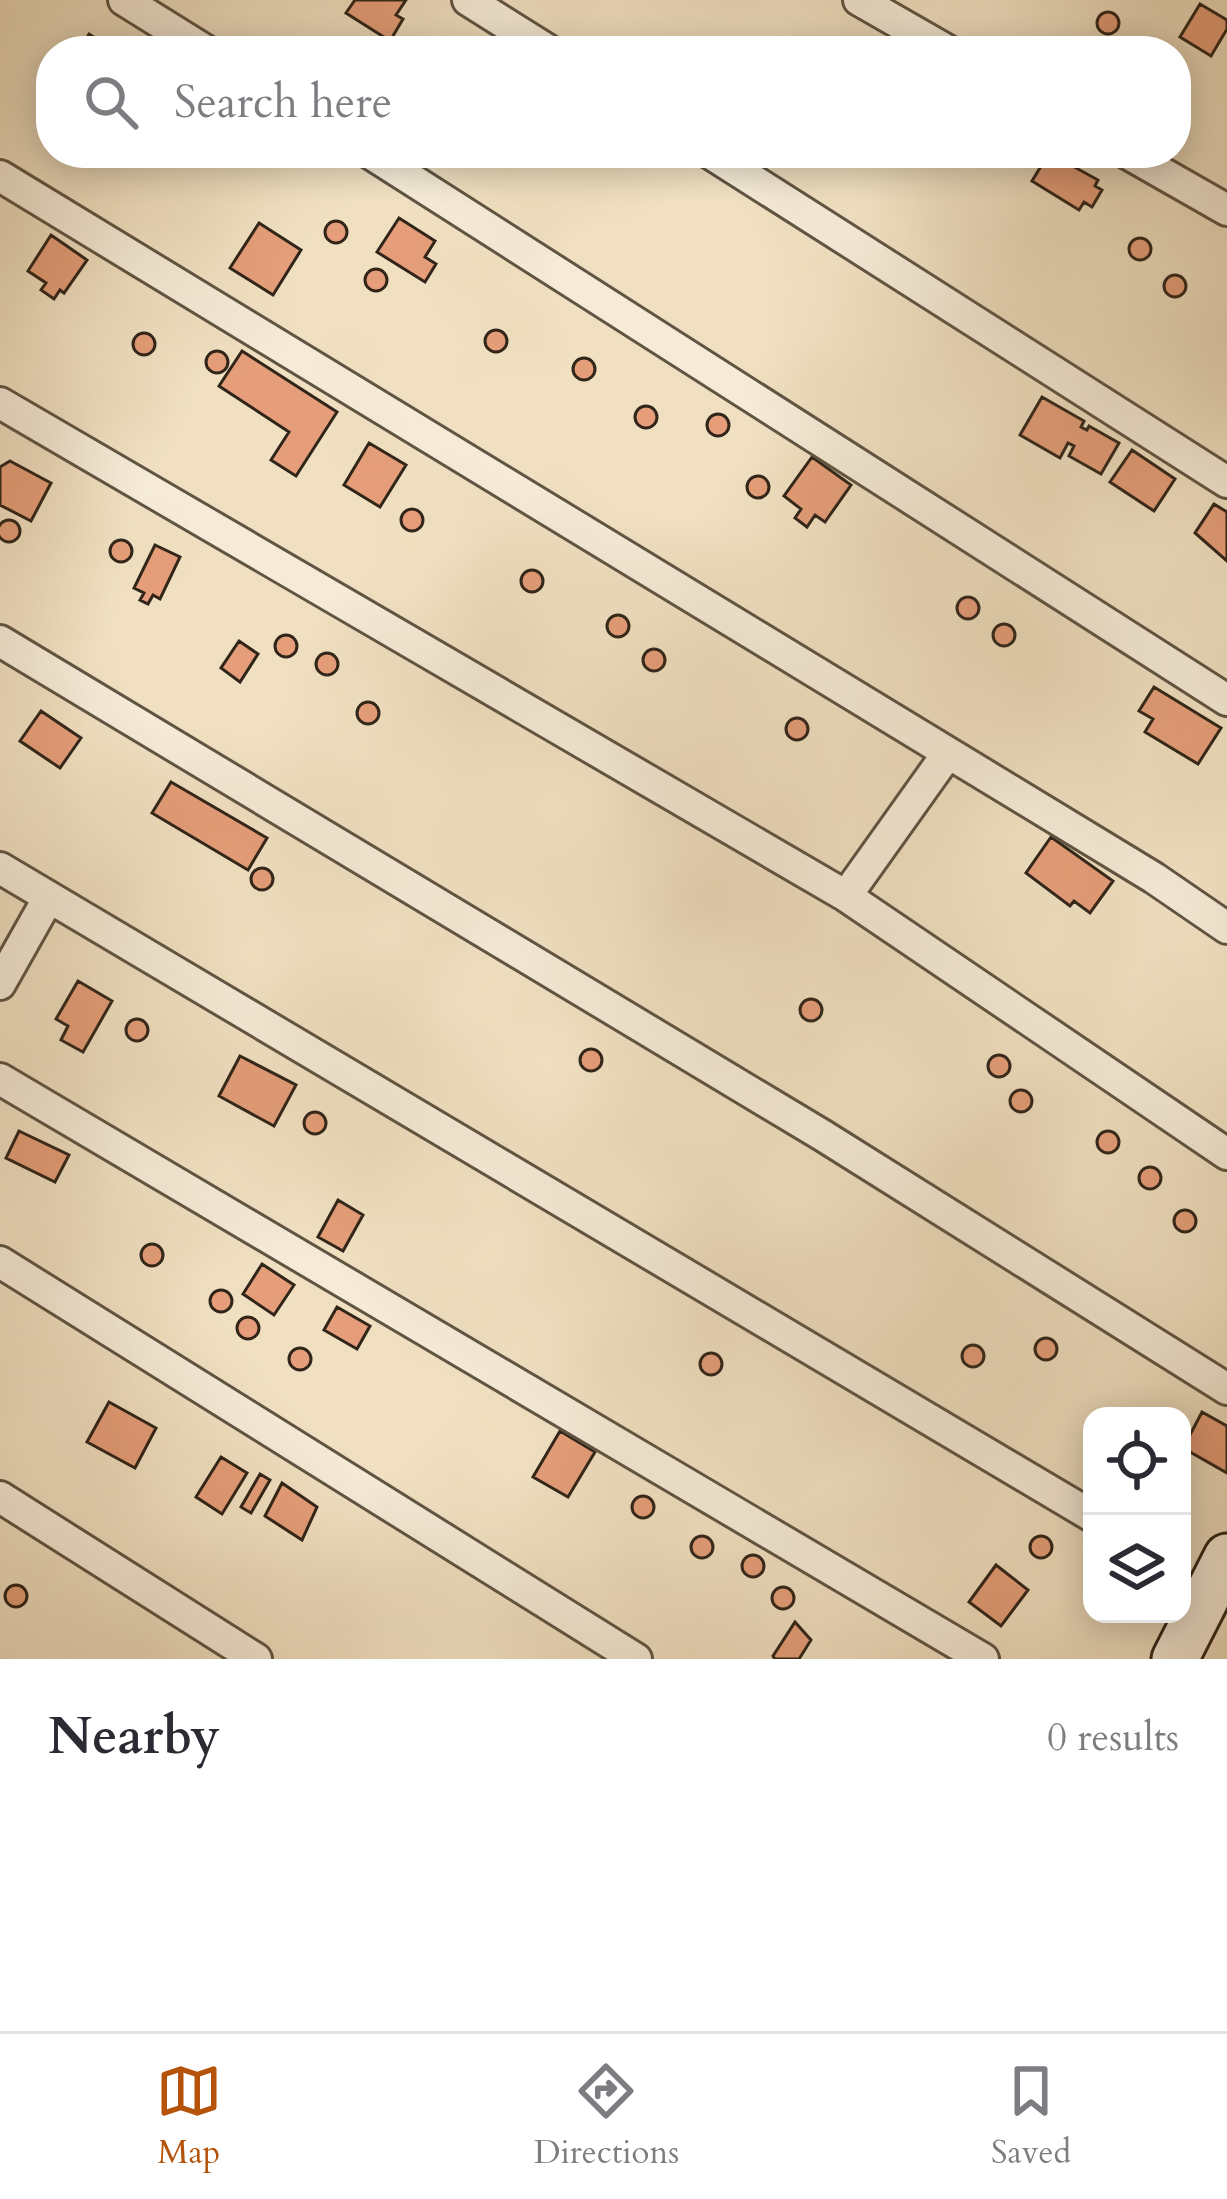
<!DOCTYPE html>
<style>
:root{--surface:#fff;--page:#f2f2f3;--text:#2b2b33;--muted:#7c7c81;--line:#e1e1e2;--accent:#b45309}
body{margin:0;font-family:Cardo,serif;background:var(--page);color:var(--text)}
.controls{position:absolute;right:36px;bottom:36px;display:grid;overflow:hidden;border-radius:24px;box-shadow:0 6px 30px #0003}
.controls button{width:108px;height:108px;display:grid;place-items:center;padding:0;border:0;border-bottom:3px solid var(--line);background:var(--surface);color:var(--text);font:60px sans-serif}
.list{margin:0;padding:0;list-style:none}
h2{display:flex;justify-content:space-between;align-items:center;height:156px;margin:0;padding:0 48px;font-size:51px}
h2 small{font-size:39px;font-weight:400;color:var(--muted)}
.icon{flex:none;width:66px;height:66px;fill:none;stroke:currentColor;stroke-width:2;stroke-linecap:round;stroke-linejoin:round}
.map{position:relative;flex:none;width:1227px;height:1659px;overflow:hidden}
.search{position:absolute;background:var(--surface);box-shadow:0 6px 30px #0003;left:36px;right:36px;top:36px;height:132px;display:flex;align-items:center;gap:30px;box-sizing:border-box;padding:0 42px;border-radius:48px;color:var(--muted);font-size:45px}
.sheet{height:372px;background:var(--surface)}
nav{display:flex;justify-content:space-around;align-items:center;box-sizing:border-box;height:168px;border-top:3px solid var(--line);background:var(--surface);font-size:33px;color:var(--muted)}
nav a{display:grid;justify-items:center;gap:6px}
nav .on{color:var(--accent)}
.map>svg:first-child{display:block}
.building{fill:#e59e79;stroke:#302519;stroke-width:3}
.lines{fill:none;stroke-linecap:round;stroke-linejoin:round}
.street-casing{stroke:#605443;stroke-width:36}
.secondary-casing{stroke:#302519;stroke-width:51}
.street{stroke:#f5ebd7;stroke-width:30}
.secondary{stroke:#f5ebd7;stroke-width:45}
</style>
<div class="map">
<svg width="1227" height="1659" viewBox="0 0 1227 1659">
<rect width="100%" height="100%" fill="#f0e0c1"/>
<filter id="stains"><feTurbulence type="fractalNoise" baseFrequency=".00167" numOctaves="4"/><feColorMatrix values="0 0 0 0 .2 0 0 0 0 .09 0 0 0 0 .02 0 0 0 .5 -.17"/></filter>
<radialGradient id="worn" r=".72"><stop offset=".6" stop-color="#630" stop-opacity="0"/><stop offset="1" stop-color="#630" stop-opacity=".3"/></radialGradient>
<path class="building" d="M 355,0 L 406,0 L 396,15 L 403,19 L 390,41 L 346,13 Z
M 1200,4 L 1227,20 L 1227,29 L 1211,56 L 1180,37 Z
M1097 23a11 11 0 1 1 22 0a11 11 0 1 1-22 0Z
M 89,34 L 115,51 L 79,51 Z
M 1049,153 L 1098,180 L 1095,186 L 1102,190 L 1092,207 L 1084,202 L 1079,210 L 1032,181 Z
M 399,218 L 435,241 L 425,257 L 436,264 L 425,282 L 377,252 Z
M325 232a11 11 0 1 1 22 0a11 11 0 1 1-22 0Z
M 259,223 L 301,250 L 273,295 L 230,268 Z
M 51,235 L 87,260 L 64,293 L 60,290 L 54,299 L 41,290 L 46,283 L 28,271 Z
M1129 249a11 11 0 1 1 22 0a11 11 0 1 1-22 0Z
M365 280a11 11 0 1 1 22 0a11 11 0 1 1-22 0Z
M1164 286a11 11 0 1 1 22 0a11 11 0 1 1-22 0Z
M485 341a11 11 0 1 1 22 0a11 11 0 1 1-22 0Z
M133 344a11 11 0 1 1 22 0a11 11 0 1 1-22 0Z
M206 362a11 11 0 1 1 22 0a11 11 0 1 1-22 0Z
M 242,351 L 337,412 L 296,476 L 271,460 L 289,432 L 219,386 Z
M573 369a11 11 0 1 1 22 0a11 11 0 1 1-22 0Z
M 1042,397 L 1084,421 L 1081,427 L 1087,430 L 1089,426 L 1119,443 L 1101,474 L 1069,456 L 1074,446 L 1068,443 L 1060,458 L 1020,435 Z
M635 417a11 11 0 1 1 22 0a11 11 0 1 1-22 0Z
M707 425a11 11 0 1 1 22 0a11 11 0 1 1-22 0Z
M 369,443 L 406,465 L 380,507 L 344,485 Z
M 1132,450 L 1175,479 L 1154,511 L 1110,482 Z
M 812,457 L 851,485 L 825,522 L 815,515 L 807,527 L 795,518 L 801,509 L 784,496 Z
M 10,461 L 51,483 L 31,521 L 0,505 L 0,467 Z
M747 487a11 11 0 1 1 22 0a11 11 0 1 1-22 0Z
M 1214,504 L 1227,512 L 1227,561 L 1195,533 Z
M401 520a11 11 0 1 1 22 0a11 11 0 1 1-22 0Z
M-2 531a11 11 0 1 1 22 0a11 11 0 1 1-22 0Z
M110 551a11 11 0 1 1 22 0a11 11 0 1 1-22 0Z
M 155,545 L 180,557 L 160,599 L 153,595 L 148,604 L 140,600 L 144,593 L 134,588 Z
M521 581a11 11 0 1 1 22 0a11 11 0 1 1-22 0Z
M957 608a11 11 0 1 1 22 0a11 11 0 1 1-22 0Z
M607 626a11 11 0 1 1 22 0a11 11 0 1 1-22 0Z
M993 635a11 11 0 1 1 22 0a11 11 0 1 1-22 0Z
M275 646a11 11 0 1 1 22 0a11 11 0 1 1-22 0Z
M 239,641 L 258,654 L 240,682 L 221,668 Z
M643 660a11 11 0 1 1 22 0a11 11 0 1 1-22 0Z
M316 664a11 11 0 1 1 22 0a11 11 0 1 1-22 0Z
M 1154,687 L 1221,728 L 1198,764 L 1145,732 L 1153,719 L 1139,711 Z
M357 713a11 11 0 1 1 22 0a11 11 0 1 1-22 0Z
M 41,711 L 81,738 L 60,768 L 20,741 Z
M786 729a11 11 0 1 1 22 0a11 11 0 1 1-22 0Z
M 171,782 L 267,838 L 248,870 L 152,813 Z
M 1051,837 L 1113,881 L 1090,913 L 1074,901 L 1070,906 L 1026,873 Z
M251 879a11 11 0 1 1 22 0a11 11 0 1 1-22 0Z
M 78,981 L 112,1001 L 83,1052 L 61,1040 L 68,1026 L 56,1019 Z
M800 1010a11 11 0 1 1 22 0a11 11 0 1 1-22 0Z
M126 1030a11 11 0 1 1 22 0a11 11 0 1 1-22 0Z
M580 1060a11 11 0 1 1 22 0a11 11 0 1 1-22 0Z
M988 1066a11 11 0 1 1 22 0a11 11 0 1 1-22 0Z
M 240,1056 L 296,1085 L 274,1126 L 219,1096 Z
M1010 1101a11 11 0 1 1 22 0a11 11 0 1 1-22 0Z
M304 1123a11 11 0 1 1 22 0a11 11 0 1 1-22 0Z
M1097 1142a11 11 0 1 1 22 0a11 11 0 1 1-22 0Z
M 19,1131 L 69,1155 L 55,1182 L 6,1158 Z
M1139 1178a11 11 0 1 1 22 0a11 11 0 1 1-22 0Z
M 338,1200 L 363,1215 L 343,1251 L 318,1237 Z
M1174 1221a11 11 0 1 1 22 0a11 11 0 1 1-22 0Z
M141 1255a11 11 0 1 1 22 0a11 11 0 1 1-22 0Z
M 262,1264 L 294,1285 L 274,1315 L 243,1294 Z
M210 1301a11 11 0 1 1 22 0a11 11 0 1 1-22 0Z
M 337,1307 L 370,1326 L 357,1349 L 324,1330 Z
M237 1328a11 11 0 1 1 22 0a11 11 0 1 1-22 0Z
M1035 1349a11 11 0 1 1 22 0a11 11 0 1 1-22 0Z
M962 1356a11 11 0 1 1 22 0a11 11 0 1 1-22 0Z
M289 1359a11 11 0 1 1 22 0a11 11 0 1 1-22 0Z
M700 1364a11 11 0 1 1 22 0a11 11 0 1 1-22 0Z
M 109,1402 L 156,1428 L 135,1468 L 87,1442 Z
M 1202,1412 L 1227,1426 L 1227,1473 L 1183,1448 Z
M 560,1431 L 595,1452 L 568,1497 L 533,1477 Z
M 221,1457 L 247,1473 L 222,1514 L 196,1497 Z
M 260,1474 L 270,1480 L 251,1513 L 241,1507 Z
M 282,1483 L 317,1507 L 302,1540 L 265,1516 Z
M632 1507a11 11 0 1 1 22 0a11 11 0 1 1-22 0Z
M691 1547a11 11 0 1 1 22 0a11 11 0 1 1-22 0Z
M1030 1547a11 11 0 1 1 22 0a11 11 0 1 1-22 0Z
M742 1566a11 11 0 1 1 22 0a11 11 0 1 1-22 0Z
M 996,1565 L 1028,1590 L 1001,1626 L 969,1602 Z
M5 1596a11 11 0 1 1 22 0a11 11 0 1 1-22 0Z
M772 1598a11 11 0 1 1 22 0a11 11 0 1 1-22 0Z
M 795,1622 L 811,1640 L 799,1659 L 775,1659 L 773,1656 Z"/>
<g class="lines">
<defs>
<path id="street" d="M 124,0 L 206,51
M 468,0 L 549,51
M 859,0 L 948,51
M 370,153 L 1227,700
M 710,153 L 1227,482
M 1127,153 L 1227,210
M 0,176 L 1154,878 L 1227,928
M 0,403 L 846,896 L 1227,1154
M 0,641 L 822,1135 L 1227,1389
M 0,868 L 1092,1516
M 846,896 L 948,753
M 0,984 L 49,897
M 0,1079 L 983,1659
M 0,1262 L 636,1659
M 0,1497 L 256,1659"/>
<path id="secondary" d="M 1175,1659 L 1227,1557"/>
</defs>
<use href="#street" class="street-casing"/>
<use href="#secondary" class="secondary-casing"/>
<use href="#street" class="street"/>
<use href="#secondary" class="secondary"/>
</g>
<rect width="100%" height="100%" filter="url(#stains)"/>
<rect width="100%" height="100%" fill="url(#worn)"/>
</svg>
<div class="controls">
<button><svg class="icon" aria-label="locate" viewBox="0 0 24 24"><circle cx="12" cy="12" r="6"/><path d="M12 2v4M12 18v4M2 12h4M18 12h4"/></svg></button>
<button><svg class="icon" aria-label="layers" viewBox="0 0 24 24"><path d="M12 4l9 5-9 5-9-5zM3 14l9 5 9-5"/></svg></button>
</div>
<div class="search"><svg class="icon" aria-label="search" viewBox="0 0 24 24"><circle cx="10" cy="10" r="6"/><path d="M15 15l6 6"/></svg>Search here</div>
</div>
<section class="sheet">
<h2>Nearby<small>0 results</small></h2>
<ul class="list">
</ul>
</section>
<nav>
<a class="on"><svg class="icon" aria-label="map" viewBox="0 0 24 24"><path d="M3 6l6-2 6 2 6-2v14l-6 2-6-2-6 2zM9 4v14M15 6v14"/></svg>Map</a>
<a><svg class="icon" aria-label="directions" viewBox="0 0 24 24"><path d="M12 3l9 9-9 9-9-9zM9 14v-3h6M13 9l2 2-2 2"/></svg>Directions</a>
<a><svg class="icon" aria-label="saved" viewBox="0 0 24 24"><path d="M7 4h10v16l-5-4-5 4z"/></svg>Saved</a>
</nav>
